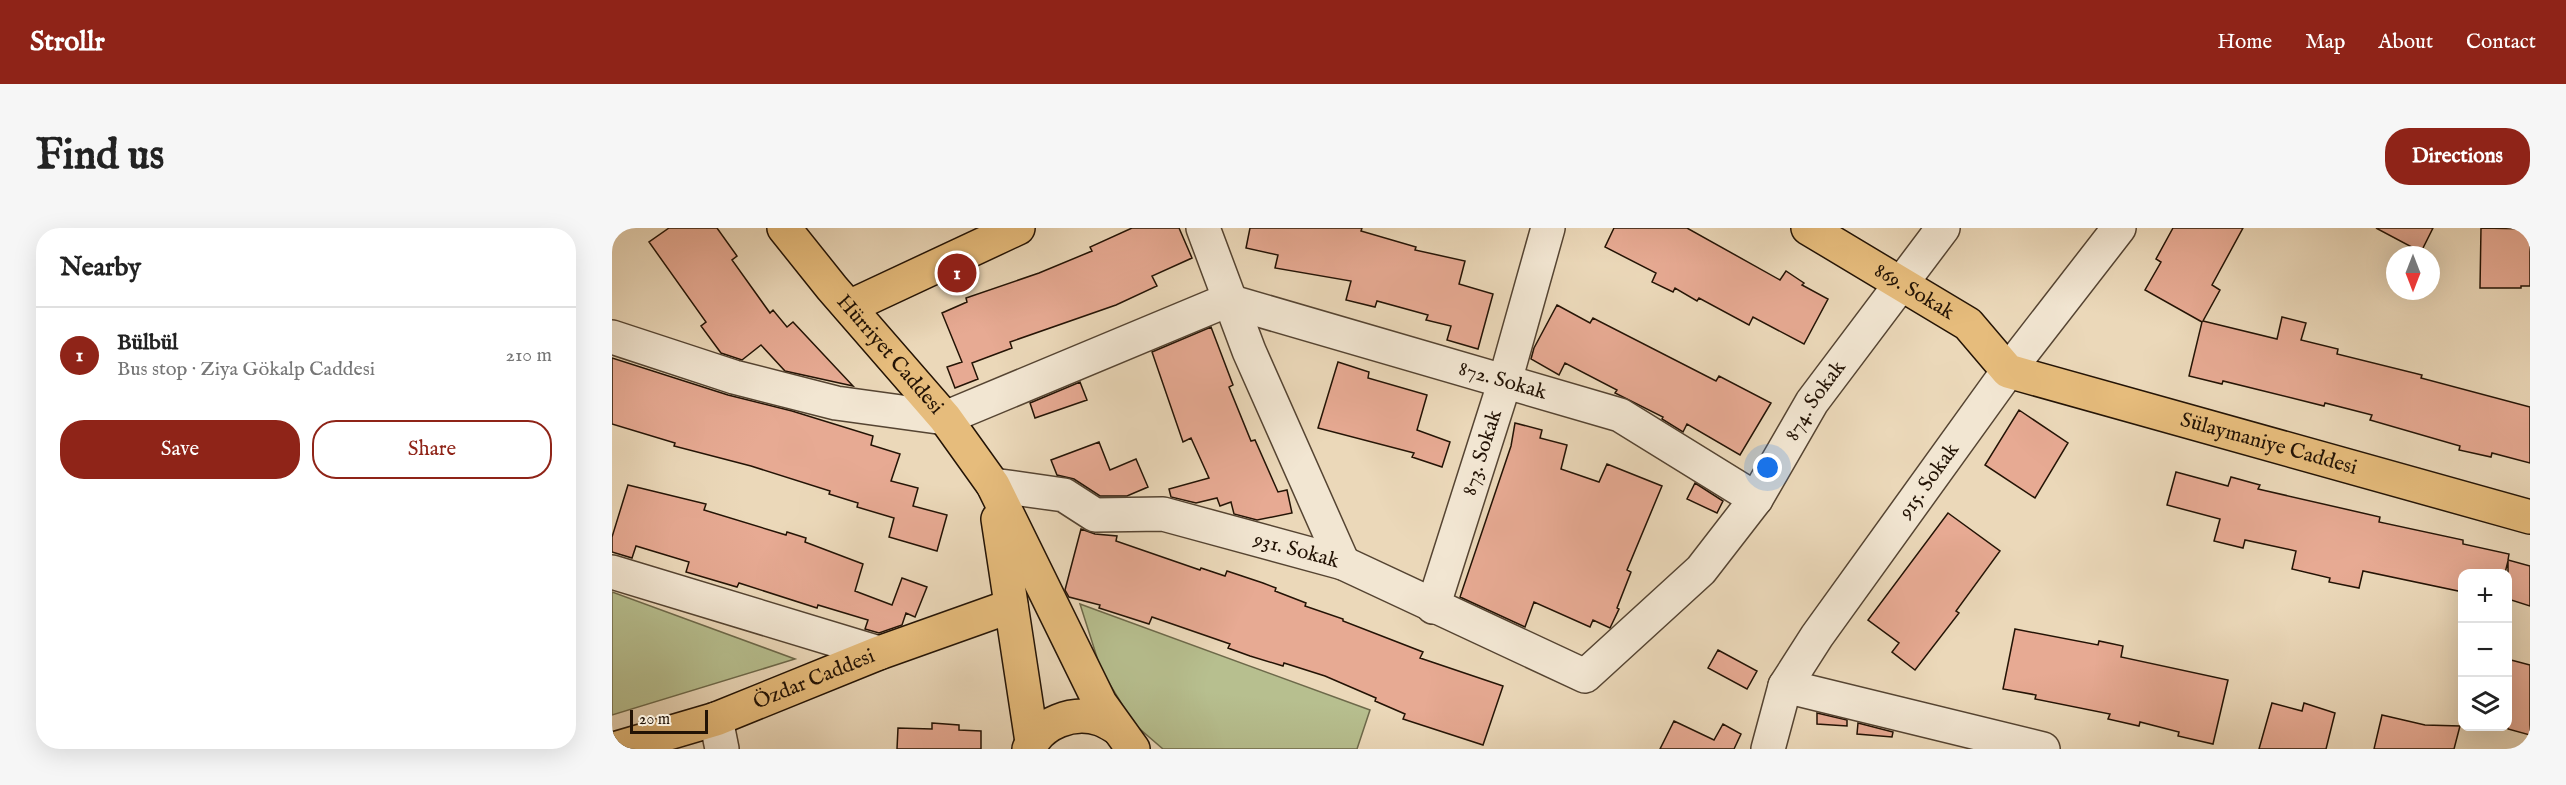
<!DOCTYPE html>
<meta charset="utf-8">
<style>
:root{--surface:#fff;--page:#f6f6f6;--text:#222;--muted:#767676;--line:#e0e0e0;--accent:#8f2418}
body{margin:0;font-family:"IM FELL English",serif;background:var(--page);color:var(--text)}
.controls{position:absolute;right:18px;bottom:18px;display:grid;overflow:hidden;border-radius:12px;box-shadow:0 6px 24px #0002}
.controls button{width:54px;height:54px;display:grid;place-items:center;padding:0;border:0;border-bottom:2px solid var(--line);background:var(--surface);color:var(--text);font:30px sans-serif}
.compass{position:absolute;left:1774px;top:18px;width:54px;height:54px;border-radius:50%;background:var(--surface);box-shadow:0 6px 24px #0002;rotate:180deg}
.scale{position:absolute;left:18px;bottom:15px;width:78px;box-sizing:border-box;padding-left:6px;border:3px solid #231305;border-top:0;font-size:16px;line-height:21px;white-space:nowrap;color:#231305;-webkit-text-stroke:4px #f2e6d2;paint-order:stroke}
.you{position:absolute;left:1156px;top:240px;width:21px;height:21px;margin:-15px;border:4px solid #fff;border-radius:50%;background:#1a73e8;box-shadow:0 0 0 9px #1a73e833}
.badge{display:grid;place-items:center;width:39px;height:39px;border-radius:50%;background:var(--accent);color:#fff;font-size:20px;font-weight:700}
.pin{position:absolute;translate:-50% -50%;border:3px solid #fff;box-shadow:0 2px 6px #0006}
.list{margin:0;padding:0;list-style:none}
h2{display:flex;justify-content:space-between;align-items:center;height:78px;margin:0;padding:0 24px;font-size:26px}
h2 small{font-size:20px;font-weight:400;color:var(--muted)}
.list li{display:grid;grid-template-columns:39px 1fr auto;gap:18px;align-items:center;box-sizing:border-box;height:96px;padding:0 24px;border-top:2px solid var(--line)}
.list b{display:block;font-size:22px;white-space:nowrap}
.list p{margin:0;font-size:20px;white-space:nowrap;color:var(--muted)}
.list em{font-size:20px;font-style:normal;color:var(--muted)}
.actions{display:flex;gap:12px;padding:18px 24px}
.actions a{flex:1;padding:14px 0;border:2px solid var(--accent);border-radius:24px;text-align:center;font-size:21px;color:var(--accent)}
.actions .main{background:var(--accent);color:#fff}
.icon{flex:none;width:33px;height:33px;fill:none;stroke:currentColor;stroke-width:2;stroke-linecap:round;stroke-linejoin:round}
.map{position:relative;flex:none;width:1918px;height:521px;overflow:hidden;border-radius:24px}
header{display:flex;align-items:center;gap:36px;box-sizing:border-box;height:84px;padding:0 30px;background:var(--accent);color:#fff}
header strong{font-size:28px}
nav{display:flex;gap:33px;margin-inline-start:auto;font-size:21px}
.intro{display:flex;align-items:center;justify-content:space-between;box-sizing:border-box;height:144px;padding:0 36px}
h1{margin:0;font-size:42px}
.button{padding:15px 27px;border-radius:24px;background:var(--accent);color:#fff;font-size:21px;font-weight:700}
main{display:flex;gap:36px;padding:0 36px}
aside{flex:1;background:var(--surface);border-radius:24px;box-shadow:0 6px 24px #0002}
.map>svg:first-child{display:block}
.green{fill:#b7bf8f;stroke:#6d694a;stroke-width:1.5}
.building{fill:#e7aa93;stroke:#231305;stroke-width:1.5}
.lines{fill:none;stroke-linecap:round;stroke-linejoin:round}
.minor-casing{stroke:#554432;stroke-width:36}
.major-casing{stroke:#231305;stroke-width:36}
.minor{stroke:#f2e6d2;stroke-width:33}
.major{stroke:#e6bc7c;stroke-width:33}
.labels{text-anchor:middle;dominant-baseline:central;stroke-width:4.5;stroke-linejoin:round;paint-order:stroke}
.street-label{font-size:21px;fill:#231305;stroke:#f2e6d2}
</style>
<header>
<strong>Strollr</strong>
<nav><a>Home</a><a>Map</a><a>About</a><a>Contact</a></nav>
</header>
<div class="intro"><h1>Find us</h1><a class="button">Directions</a></div>
<main>
<aside>
<h2>Nearby<small></small></h2>
<ul class="list">
<li><span class="badge">1</span><div><b>Bülbül</b><p>Bus stop · Ziya Gökalp Caddesi</p></div><em>210 m</em></li>
</ul>
<div class="actions"><a class="main">Save</a><a>Share</a></div>
</aside>
<div class="map">
<svg width="1918" height="521" viewBox="0 0 1918 521">
<rect width="100%" height="100%" fill="#ebd8b9"/>
<filter id="stains"><feTurbulence type="fractalNoise" baseFrequency=".00333" numOctaves="4"/><feColorMatrix values="0 0 0 0 .2 0 0 0 0 .09 0 0 0 0 .02 0 0 0 .5 -.17"/></filter>
<radialGradient id="worn" r=".72"><stop offset=".6" stop-color="#630" stop-opacity="0"/><stop offset="1" stop-color="#630" stop-opacity=".3"/></radialGradient>
<path class="green" d="M 0,364 L 183,431 L 0,487 Z
M 468,376 L 758,482 L 745,521 L 551,521 L 522,496 L 489,442 Z"/>
<path class="building" d="M 57,0 L 105,0 L 125,28 L 120,32 L 158,85 L 161,82 L 175,99 L 181,94 L 241,158 L 173,143 L 149,117 L 130,132 L 109,125 L 89,98 L 94,94 L 37,14 Z
M 520,0 L 567,0 L 580,30 L 540,48 L 545,58 L 504,77 L 398,114 L 400,120 L 360,135 L 366,151 L 343,160 L 335,139 L 350,134 L 330,85 L 355,74 L 354,70 L 427,45 L 480,23 L 478,19 Z
M 638,0 L 750,0 L 749,3 L 804,19 L 803,22 L 853,33 L 847,56 L 881,66 L 866,121 L 835,112 L 839,98 L 814,92 L 816,87 L 765,73 L 763,79 L 734,72 L 739,53 L 663,40 L 666,27 L 634,20 Z
M 1002,0 L 1075,0 L 1168,52 L 1174,43 L 1192,55 L 1190,57 L 1216,71 L 1192,116 L 1141,89 L 1137,97 L 1087,70 L 1085,73 L 1063,60 L 1061,64 L 1040,54 L 1044,45 L 993,19 Z
M 1561,0 L 1631,0 L 1600,57 L 1608,62 L 1591,93 L 1665,111 L 1670,89 L 1694,95 L 1689,112 L 1726,121 L 1725,126 L 1810,147 L 1809,150 L 1918,179 L 1918,235 L 1880,225 L 1879,229 L 1847,222 L 1848,218 L 1758,192 L 1760,187 L 1713,175 L 1712,178 L 1611,153 L 1610,156 L 1577,148 L 1590,94 L 1533,62 L 1549,34 L 1544,31 Z
M 1764,0 L 1821,0 L 1809,24 Z
M 1869,0 L 1918,1 L 1918,58 L 1909,58 L 1909,60 L 1868,60 Z
M 945,77 L 978,95 L 981,90 L 1104,153 L 1107,148 L 1159,175 L 1128,227 L 1075,196 L 1071,204 L 1050,191 L 1051,189 L 1003,165 L 1005,162 L 953,135 L 947,147 L 919,131 L 922,120 Z
M 599,99 L 621,157 L 617,159 L 639,213 L 643,212 L 666,264 L 675,262 L 680,285 L 645,292 L 622,286 L 619,274 L 608,278 L 605,270 L 584,275 L 559,269 L 557,261 L 597,250 L 579,210 L 571,214 L 540,124 Z
M 0,130 L 116,167 L 180,183 L 261,208 L 259,217 L 288,226 L 279,253 L 306,260 L 301,278 L 335,287 L 325,323 L 277,309 L 282,290 L 245,279 L 246,275 L 217,266 L 218,263 L 139,238 L 62,218 L 63,215 L 0,196 Z
M 726,134 L 757,144 L 756,150 L 815,167 L 805,202 L 838,214 L 830,239 L 800,229 L 802,225 L 706,200 Z
M 468,154 L 475,172 L 423,190 L 418,175 Z
M 1407,182 L 1456,215 L 1423,270 L 1373,237 Z
M 903,195 L 930,202 L 928,210 L 955,217 L 949,241 L 987,254 L 995,236 L 1050,258 L 1015,342 L 1019,344 L 1005,380 L 1007,381 L 998,400 L 981,392 L 978,399 L 922,374 L 913,399 L 848,369 L 899,218 Z
M 487,214 L 498,242 L 524,231 L 536,259 L 515,268 L 488,268 L 462,251 L 445,247 L 439,232 Z
M 1564,244 L 1616,258 L 1619,249 L 1648,257 L 1646,261 L 1768,289 L 1767,294 L 1851,312 L 1851,316 L 1897,326 L 1896,332 L 1918,338 L 1918,378 L 1896,371 L 1896,333 L 1893,345 L 1851,345 L 1851,364 L 1751,343 L 1747,360 L 1717,354 L 1718,350 L 1680,341 L 1684,323 L 1633,312 L 1631,320 L 1602,313 L 1608,291 L 1555,277 Z
M 1083,255 L 1111,273 L 1105,285 L 1075,271 Z
M 16,257 L 94,276 L 92,282 L 174,307 L 175,304 L 194,310 L 193,314 L 251,336 L 243,363 L 280,377 L 290,350 L 315,359 L 303,389 L 294,385 L 290,397 L 267,405 L 253,401 L 256,392 L 206,377 L 205,380 L 127,355 L 125,359 L 74,344 L 77,334 L 24,318 L 20,330 L 0,324 L 0,309 Z
M 1336,285 L 1388,323 L 1344,383 L 1347,385 L 1303,442 L 1280,424 L 1287,415 L 1256,392 Z
M 469,301 L 483,306 L 505,308 L 504,313 L 588,342 L 589,340 L 613,348 L 615,343 L 651,355 L 664,360 L 663,363 L 694,375 L 693,378 L 731,391 L 731,393 L 811,424 L 808,430 L 891,458 L 871,517 L 791,491 L 793,486 L 763,473 L 764,470 L 713,448 L 672,435 L 671,438 L 638,428 L 616,420 L 618,416 L 540,389 L 537,396 L 487,380 L 488,377 L 457,369 L 453,362 Z
M 1403,401 L 1486,417 L 1487,413 L 1511,418 L 1509,429 L 1616,452 L 1601,516 L 1566,508 L 1567,504 L 1528,494 L 1527,498 L 1496,491 L 1498,486 L 1423,471 L 1424,467 L 1391,461 Z
M 1106,422 L 1145,443 L 1135,461 L 1096,440 Z
M 1899,432 L 1918,437 L 1918,507 L 1896,501 L 1896,448 Z
M 1660,475 L 1690,483 L 1692,475 L 1723,485 L 1714,521 L 1647,521 Z
M 1205,485 L 1235,492 L 1235,498 L 1205,496 Z
M 1770,487 L 1813,497 L 1848,498 L 1842,521 L 1762,521 Z
M 1062,493 L 1102,512 L 1111,496 L 1129,506 L 1122,521 L 1048,521 Z
M 320,495 L 347,497 L 347,502 L 369,503 L 369,521 L 285,521 L 286,500 L 320,501 Z
M 1246,495 L 1281,504 L 1280,509 L 1245,506 Z"/>
<g class="lines">
<defs>
<g id="minor">
<path d="M 591,0 L 637,123 L 731,335"/>
<path id="s1" d="M 620,74 L 1008,187 L 1144,271"/>
<path d="M 0,109 L 122,149 L 224,175 L 333,190 L 616,72"/>
<path id="s2" d="M 381,257 L 452,267 L 483,287 L 551,286 L 731,335 L 973,448 L 1089,342 L 1144,271 L 1200,174 L 1331,0"/>
<path d="M 0,344 L 267,425"/>
<path id="s3" d="M 821,379 L 893,153 L 936,0"/>
<path d="M 1173,458 L 1431,521"/>
<path d="M 104,491 L 110,521"/>
<path id="s4" d="M 1156,521 L 1173,458 L 1205,408 L 1396,143 L 1507,0"/>
</g>
<g id="major">
<path id="s5" d="M 172,0 L 220,60 L 333,190 L 381,257 L 488,475 L 521,521"/>
<path id="s6" d="M 1196,0 L 1356,96 L 1396,143 L 1918,289"/>
<path d="M 237,79 L 406,0"/>
<path d="M 386,291 L 420,514"/>
<path id="s7" d="M 2,521 L 104,491 L 267,425 L 399,378"/>
<path d="M 417,521 C 428,495 461,482 488,491 C 494,493 500,497 505,500"/>
</g>
</defs>
<use href="#minor" class="minor-casing"/>
<use href="#major" class="major-casing"/>
<use href="#minor" class="minor"/>
<use href="#major" class="major"/>
</g>
<g class="labels">
<g class="street-label">
<text stroke="none"><textPath href="#s6" startOffset="124">869. Sokak</textPath></text>
<text stroke="none"><textPath href="#s5" startOffset="165">Hürriyet Caddesi</textPath></text>
<text stroke="none"><textPath href="#s1" startOffset="282">872. Sokak</textPath></text>
<text stroke="none"><textPath href="#s2" startOffset="992">874. Sokak</textPath></text>
<text stroke="none"><textPath href="#s6" startOffset="519">Sülaymaniye Caddesi</textPath></text>
<text stroke="none"><textPath href="#s3" startOffset="162">873. Sokak</textPath></text>
<text stroke="none"><textPath href="#s4" startOffset="316">915. Sokak</textPath></text>
<text stroke="none"><textPath href="#s2" startOffset="315">931. Sokak</textPath></text>
<text stroke="none"><textPath href="#s7" startOffset="212">Özdar Caddesi</textPath></text>
</g>
</g>
<rect width="100%" height="100%" filter="url(#stains)"/>
<rect width="100%" height="100%" fill="url(#worn)"/>
</svg>
<div class="controls">
<button>+</button>
<button>−</button>
<button><svg class="icon" aria-label="layers" viewBox="0 0 24 24"><path d="M12 4l9 5-9 5-9-5zM3 14l9 5 9-5"/></svg></button>
</div>
<svg class="compass" viewBox="-18 -18 36 36"><path d="M0-13l5 13h-10z" fill="#e53935"/><path d="M0 13l5-13h-10z" fill="#767676"/></svg>
<div class="scale">20 m</div>
<div class="you"></div>
<div class="pin badge" style="left:345px;top:45px">1</div>
</div>
</main>
